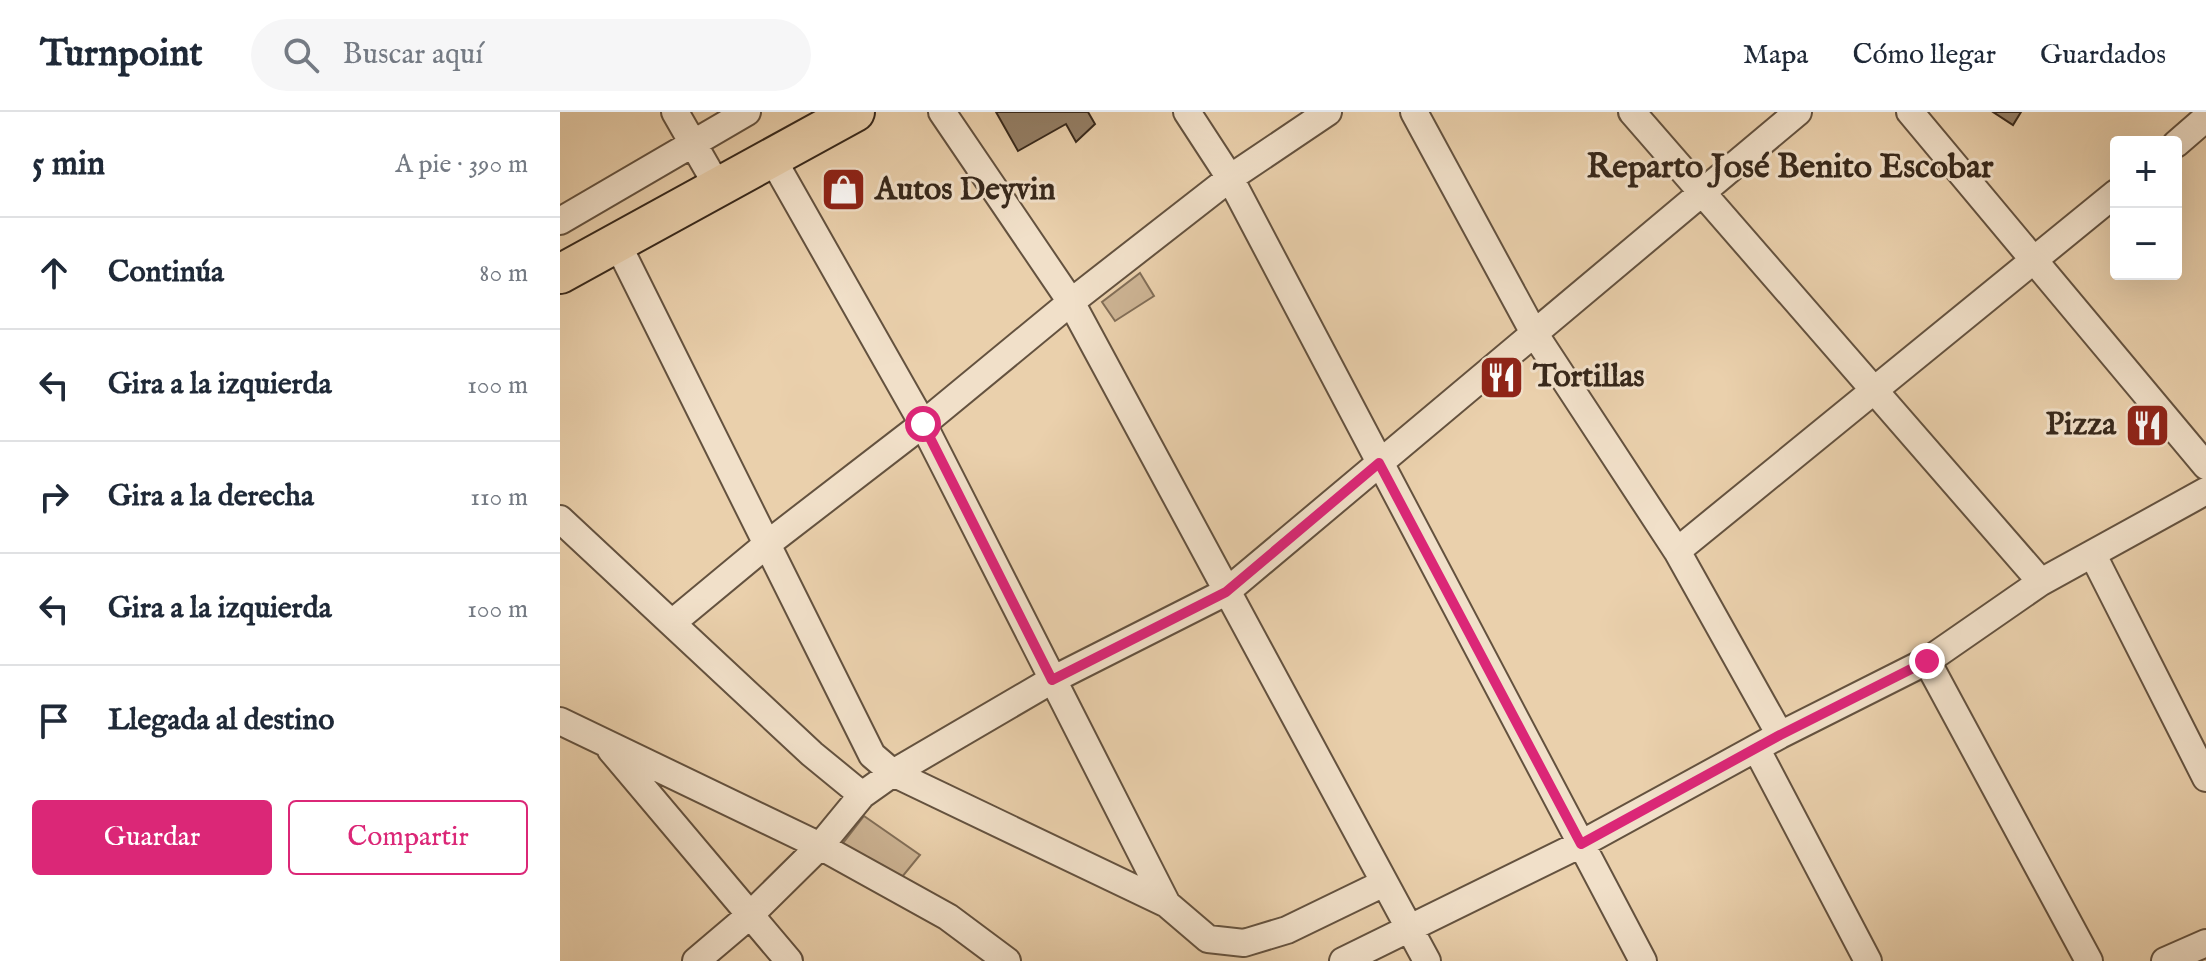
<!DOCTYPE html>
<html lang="es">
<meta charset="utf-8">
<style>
:root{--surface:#fff;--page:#f6f6f7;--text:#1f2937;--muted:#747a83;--line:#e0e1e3;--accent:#db2777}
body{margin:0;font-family:"IM FELL English",serif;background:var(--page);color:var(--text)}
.controls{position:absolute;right:24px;top:24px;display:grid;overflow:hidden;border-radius:8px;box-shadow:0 8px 32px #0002}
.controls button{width:72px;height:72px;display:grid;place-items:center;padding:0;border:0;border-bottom:2px solid var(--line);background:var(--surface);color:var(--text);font:40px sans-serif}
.stop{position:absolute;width:24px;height:24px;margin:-18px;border:6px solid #db2777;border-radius:50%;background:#fff}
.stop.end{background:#db2777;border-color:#fff;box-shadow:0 2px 8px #0008}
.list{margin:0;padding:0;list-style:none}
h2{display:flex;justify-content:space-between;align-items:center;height:104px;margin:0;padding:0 32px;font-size:34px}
h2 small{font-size:26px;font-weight:400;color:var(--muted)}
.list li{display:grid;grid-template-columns:52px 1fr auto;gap:24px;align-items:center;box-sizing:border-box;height:112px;padding:0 32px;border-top:2px solid var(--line)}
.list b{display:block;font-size:30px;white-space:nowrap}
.list em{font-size:26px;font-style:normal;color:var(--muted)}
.actions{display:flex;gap:16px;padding:24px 32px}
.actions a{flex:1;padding:18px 0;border:2px solid var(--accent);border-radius:8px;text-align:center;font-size:28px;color:var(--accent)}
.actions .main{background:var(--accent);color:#fff}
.icon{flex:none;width:44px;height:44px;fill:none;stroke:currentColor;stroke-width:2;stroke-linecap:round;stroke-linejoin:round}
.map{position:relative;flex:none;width:1646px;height:849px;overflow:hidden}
header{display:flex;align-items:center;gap:48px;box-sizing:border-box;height:112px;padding:0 40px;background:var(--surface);border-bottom:2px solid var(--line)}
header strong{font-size:38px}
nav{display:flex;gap:44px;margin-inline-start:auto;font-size:28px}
.search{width:560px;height:72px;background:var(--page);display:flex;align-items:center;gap:20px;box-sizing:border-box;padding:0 28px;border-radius:44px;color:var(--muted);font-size:30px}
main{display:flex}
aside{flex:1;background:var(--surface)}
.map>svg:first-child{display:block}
.green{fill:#ccb393;stroke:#826e57;stroke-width:2}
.building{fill:#947f66;stroke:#37281b;stroke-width:2}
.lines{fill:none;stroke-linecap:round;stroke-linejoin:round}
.minor-casing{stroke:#64523f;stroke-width:30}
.highway-casing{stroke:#37281b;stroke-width:42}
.minor{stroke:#f1e0c9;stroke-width:26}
.highway{stroke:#ead0ac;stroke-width:38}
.route{stroke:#db2777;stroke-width:10}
.labels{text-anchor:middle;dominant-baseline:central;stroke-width:6;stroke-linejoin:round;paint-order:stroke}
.poi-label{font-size:32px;font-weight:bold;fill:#37281b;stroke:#f1e0c9;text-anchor:start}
.neighbourhood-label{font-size:34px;font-weight:bold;fill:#37281b;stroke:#f1e0c9}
</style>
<header>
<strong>Turnpoint</strong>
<div class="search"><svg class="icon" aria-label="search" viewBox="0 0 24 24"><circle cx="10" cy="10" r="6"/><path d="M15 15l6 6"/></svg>Buscar aquí</div>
<nav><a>Mapa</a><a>Cómo llegar</a><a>Guardados</a></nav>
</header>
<main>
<aside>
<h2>5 min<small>A pie · 390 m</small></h2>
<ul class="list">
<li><svg class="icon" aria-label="ahead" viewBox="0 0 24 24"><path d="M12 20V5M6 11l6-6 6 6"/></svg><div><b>Continúa</b></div><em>80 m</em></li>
<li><svg class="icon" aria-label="left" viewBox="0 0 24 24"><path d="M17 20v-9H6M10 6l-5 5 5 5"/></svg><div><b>Gira a la izquierda</b></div><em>100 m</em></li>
<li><svg class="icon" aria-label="right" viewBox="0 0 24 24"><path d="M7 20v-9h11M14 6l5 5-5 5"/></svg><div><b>Gira a la derecha</b></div><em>110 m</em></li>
<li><svg class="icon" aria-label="left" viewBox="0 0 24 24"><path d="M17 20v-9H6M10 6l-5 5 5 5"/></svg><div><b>Gira a la izquierda</b></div><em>100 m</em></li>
<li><svg class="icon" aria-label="arrive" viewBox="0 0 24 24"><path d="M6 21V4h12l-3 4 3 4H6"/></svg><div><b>Llegada al destino</b></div></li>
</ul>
<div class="actions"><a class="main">Guardar</a><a>Compartir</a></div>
</aside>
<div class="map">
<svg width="1646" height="849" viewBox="0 0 1646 849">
<rect width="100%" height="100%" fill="#ead0ac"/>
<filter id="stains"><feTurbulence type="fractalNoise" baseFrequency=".0025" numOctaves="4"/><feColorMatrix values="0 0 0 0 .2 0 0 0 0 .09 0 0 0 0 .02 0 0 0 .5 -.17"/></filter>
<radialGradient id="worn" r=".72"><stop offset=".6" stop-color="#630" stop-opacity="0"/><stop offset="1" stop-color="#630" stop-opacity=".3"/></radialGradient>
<path class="green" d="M 580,161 L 594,184 L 555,209 L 542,190 Z
M 304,704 L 360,743 L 342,765 L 280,735 Z"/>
<path class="building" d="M 436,0 L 528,0 L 535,12 L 516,30 L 506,12 L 458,39 Z
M 1433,0 L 1461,0 L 1453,13 Z"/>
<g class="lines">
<defs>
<path id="minor" d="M 115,0 L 158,75
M 382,0 L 511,190 L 867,849
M 627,0 L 670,66 L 1083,849
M 854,0 L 974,221 L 1117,439 L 1220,623
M 1072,0 L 1481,470
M 1350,0 L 1646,354
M 1616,32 L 1646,6
M 212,46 L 363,312 L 607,792
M 0,109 L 187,0
M 57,131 L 312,643 L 333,661 L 607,792 L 648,827 L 684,831 L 727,818 L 824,771
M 0,407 L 252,642 L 302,683
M 1117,439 L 1556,81
M 1533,443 L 1646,666
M 112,511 L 206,433 L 363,312 L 511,190 L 670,66 L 768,0
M 1367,549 L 1529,849
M 0,609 L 260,734 L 388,805 L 447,849
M 1196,636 L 1308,849
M 51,638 L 229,849
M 136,849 L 189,804 L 260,734 L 302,683 L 333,661 L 492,568 L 666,480 L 1238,0
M 783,849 L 1021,732 L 1220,623 L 1367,549 L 1481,470 L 1646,379
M 1605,849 L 1646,831"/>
<path id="highway" d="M 0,162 L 295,0"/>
</defs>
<use href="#minor" class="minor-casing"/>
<use href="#highway" class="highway-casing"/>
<use href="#minor" class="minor"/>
<use href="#highway" class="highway"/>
</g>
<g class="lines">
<path class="route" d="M 363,312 L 492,568 L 666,480 L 819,351 L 1021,732 L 1220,623 L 1367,549"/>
</g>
<defs>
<symbol id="shop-square" viewBox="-11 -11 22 22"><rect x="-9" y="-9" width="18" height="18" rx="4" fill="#8f2418" stroke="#f1e0c9"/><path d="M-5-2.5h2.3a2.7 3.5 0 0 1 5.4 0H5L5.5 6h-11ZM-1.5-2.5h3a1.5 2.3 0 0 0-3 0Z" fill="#fff"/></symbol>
<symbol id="restaurant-square" viewBox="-11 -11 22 22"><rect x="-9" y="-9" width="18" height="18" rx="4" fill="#8f2418" stroke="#f1e0c9"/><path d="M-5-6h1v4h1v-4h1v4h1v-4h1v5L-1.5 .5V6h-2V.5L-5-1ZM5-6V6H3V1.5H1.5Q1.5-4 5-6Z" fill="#fff"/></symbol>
</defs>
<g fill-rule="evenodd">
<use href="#shop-square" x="258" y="52" width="51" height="51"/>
<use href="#restaurant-square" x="916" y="240" width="51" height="51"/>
<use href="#restaurant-square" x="1562" y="288" width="51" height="51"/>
</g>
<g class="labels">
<g class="poi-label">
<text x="315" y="78">Autos Deyvin</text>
<text x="973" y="265">Tortillas</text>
<text x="1556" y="313" text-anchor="end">Pizza</text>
</g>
<g class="neighbourhood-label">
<text x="1230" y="55">Reparto José Benito Escobar</text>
</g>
</g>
<rect width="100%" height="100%" filter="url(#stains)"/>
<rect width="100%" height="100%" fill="url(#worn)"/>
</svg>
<div class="controls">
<button>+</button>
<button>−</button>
</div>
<div class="stop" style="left:363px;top:312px"></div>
<div class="stop end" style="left:1367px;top:549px"></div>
</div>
</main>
